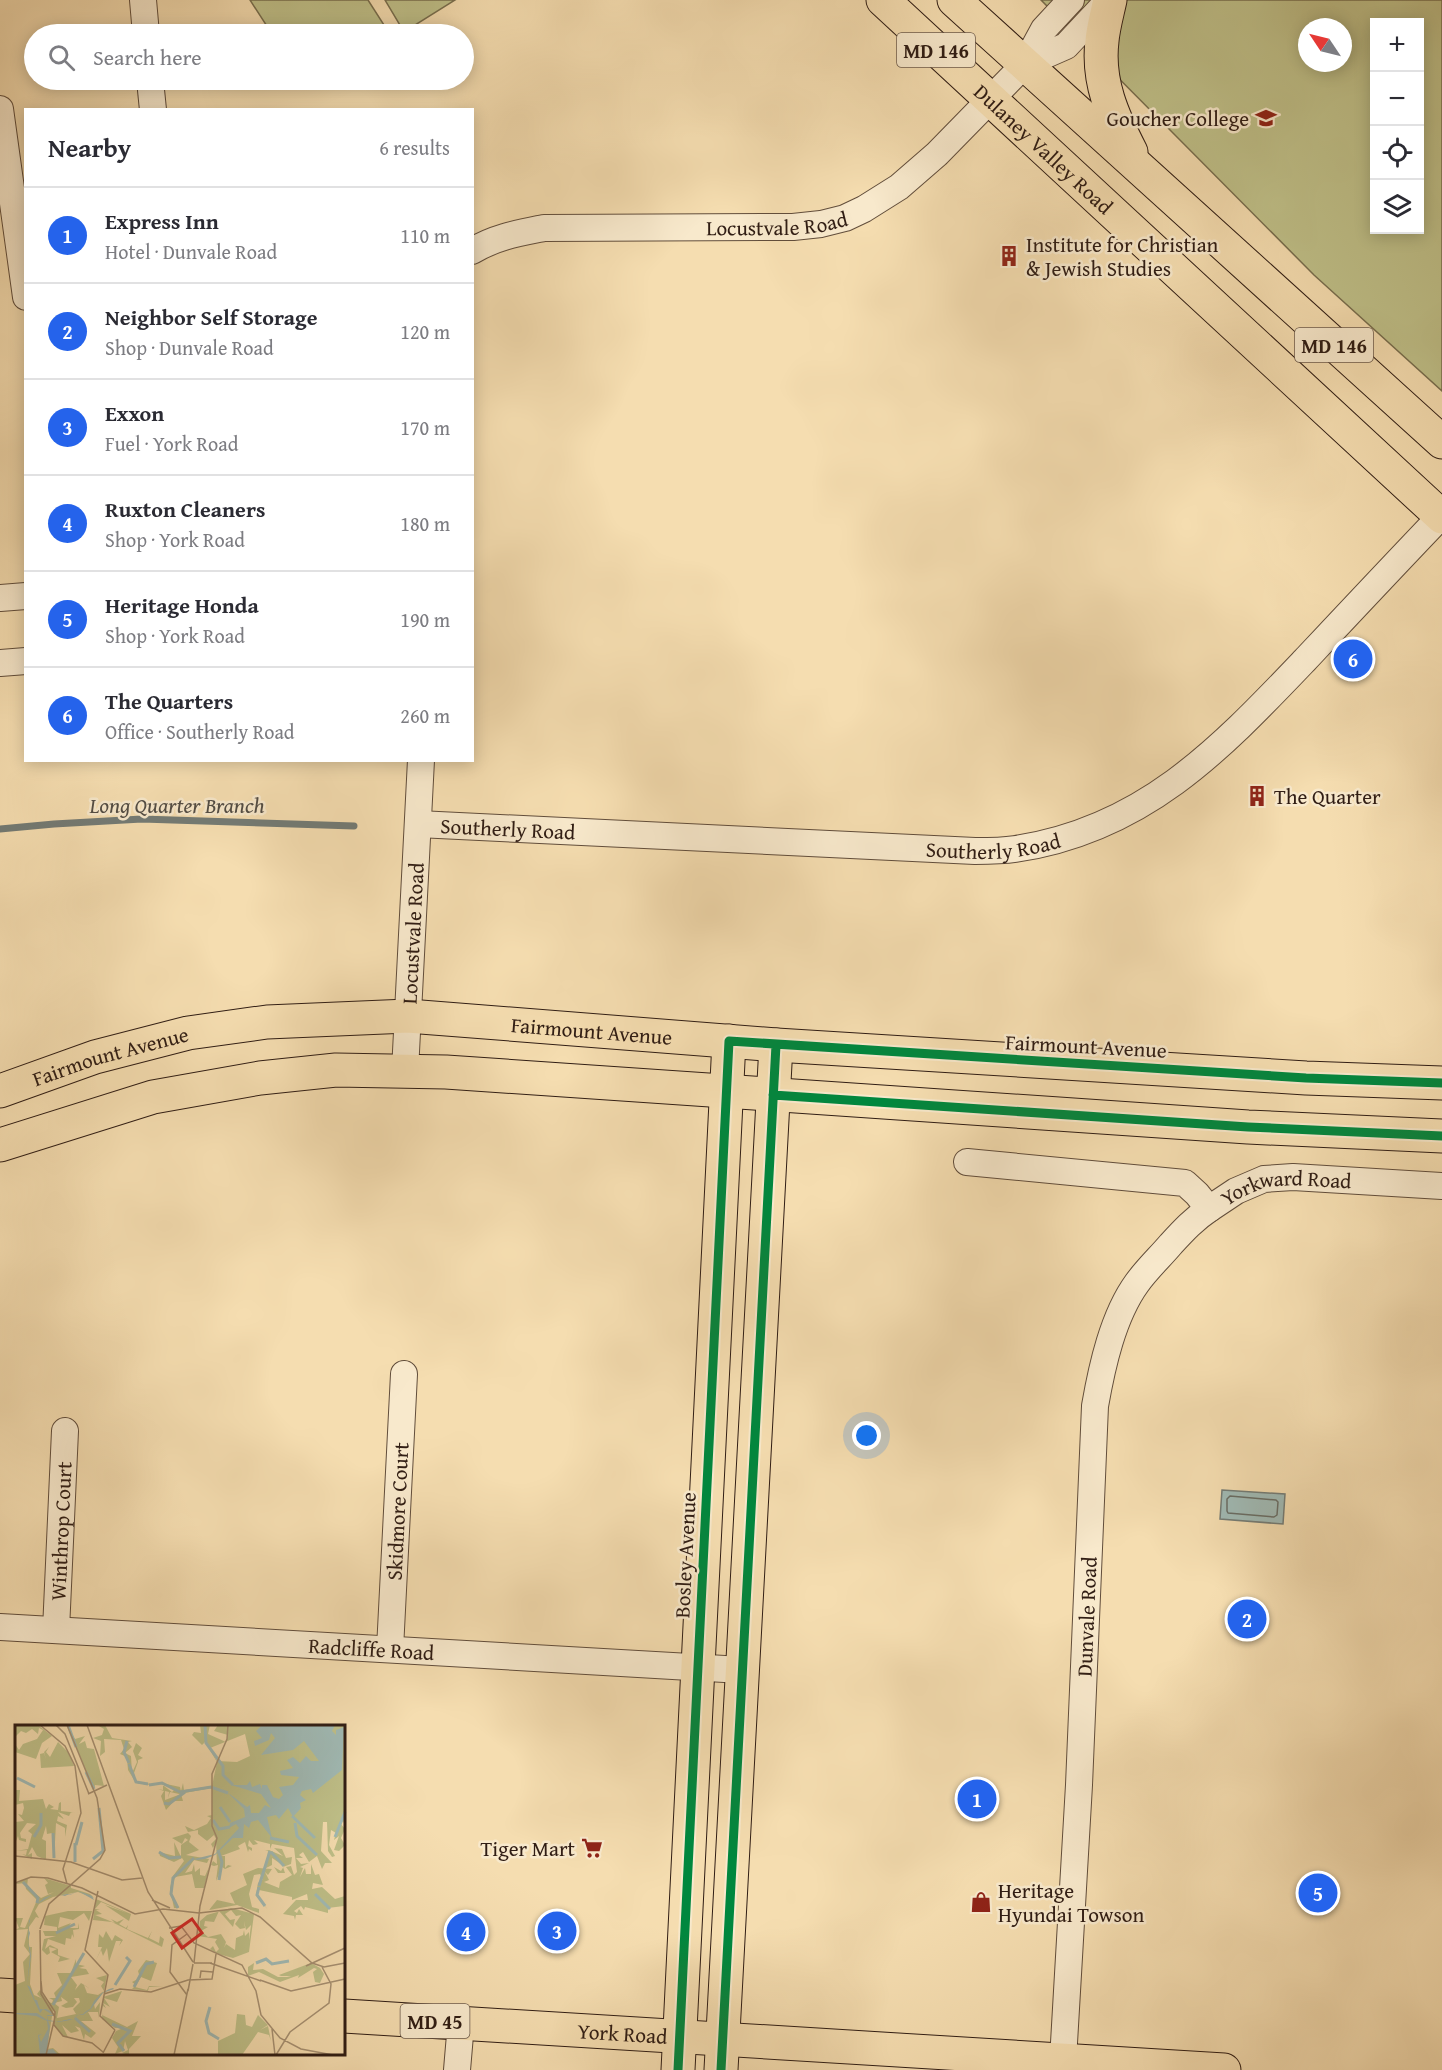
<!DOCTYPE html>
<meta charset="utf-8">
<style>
:root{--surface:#fff;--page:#f2f2f3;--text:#2b2b33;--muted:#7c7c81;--line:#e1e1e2;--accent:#2563eb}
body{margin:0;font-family:"Gentium Book Plus",serif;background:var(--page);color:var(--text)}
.controls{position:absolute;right:18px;top:18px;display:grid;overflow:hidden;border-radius:0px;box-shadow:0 3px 15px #0003}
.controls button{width:54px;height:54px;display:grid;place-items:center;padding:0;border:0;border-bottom:2px solid var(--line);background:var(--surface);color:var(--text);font:30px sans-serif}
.compass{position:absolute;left:1298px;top:18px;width:54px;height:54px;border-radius:50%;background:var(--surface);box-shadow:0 3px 15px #0003;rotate:305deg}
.you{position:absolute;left:867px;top:1436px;width:21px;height:21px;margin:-15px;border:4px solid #fff;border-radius:50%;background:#1a73e8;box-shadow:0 0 0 9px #1a73e833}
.badge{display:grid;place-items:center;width:39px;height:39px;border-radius:50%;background:var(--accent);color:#fff;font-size:20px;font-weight:700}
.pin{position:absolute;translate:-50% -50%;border:3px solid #fff;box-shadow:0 2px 6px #0006}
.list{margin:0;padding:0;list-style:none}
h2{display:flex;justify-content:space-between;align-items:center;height:78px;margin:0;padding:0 24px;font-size:26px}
h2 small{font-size:20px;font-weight:400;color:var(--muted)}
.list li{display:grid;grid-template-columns:39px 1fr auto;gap:18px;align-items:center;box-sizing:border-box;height:96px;padding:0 24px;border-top:2px solid var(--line)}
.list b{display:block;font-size:22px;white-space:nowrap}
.list p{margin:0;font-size:20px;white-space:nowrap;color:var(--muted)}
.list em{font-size:20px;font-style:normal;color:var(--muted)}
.icon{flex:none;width:33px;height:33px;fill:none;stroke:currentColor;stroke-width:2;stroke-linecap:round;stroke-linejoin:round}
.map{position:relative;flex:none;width:1442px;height:2070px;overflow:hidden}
.search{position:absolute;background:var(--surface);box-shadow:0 3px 15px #0003;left:24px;top:24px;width:450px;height:66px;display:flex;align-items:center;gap:15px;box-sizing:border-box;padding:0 21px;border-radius:33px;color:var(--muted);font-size:22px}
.panel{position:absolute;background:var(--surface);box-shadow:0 3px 15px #0003;left:24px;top:108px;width:450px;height:654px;border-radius:0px}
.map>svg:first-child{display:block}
.green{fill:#bfc089;stroke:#786e4e;stroke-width:1.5;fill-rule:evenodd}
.water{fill:#a0bab5;stroke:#737b75;stroke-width:1.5}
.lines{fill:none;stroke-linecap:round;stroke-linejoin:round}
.shore{stroke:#686c64;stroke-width:1.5}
.stream{stroke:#737b75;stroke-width:7}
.minor-casing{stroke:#614d3b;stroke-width:28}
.major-casing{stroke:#301d14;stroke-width:35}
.minor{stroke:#f8e9cc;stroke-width:26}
.major{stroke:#f5ddb0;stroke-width:33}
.cycleway-casing{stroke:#f8e9cc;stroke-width:13}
.cycleway{stroke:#00873e;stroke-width:9}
.labels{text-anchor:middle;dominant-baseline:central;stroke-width:5;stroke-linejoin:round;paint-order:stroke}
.shield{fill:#f8e9cc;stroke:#6c5a4b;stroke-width:1.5}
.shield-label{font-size:20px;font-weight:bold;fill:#301d14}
.poi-label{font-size:21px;fill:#301d14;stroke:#f8e9cc;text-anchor:start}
.street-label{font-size:21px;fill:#301d14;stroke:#f8e9cc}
.water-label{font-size:22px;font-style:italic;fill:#524c44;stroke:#f8e9cc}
.inset-river{fill:none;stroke:#a0bab5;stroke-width:3}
.inset-road{fill:none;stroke:#a69072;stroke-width:1.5}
.view{fill:#d62828;fill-opacity:0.15;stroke:#d62828;stroke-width:3}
.inset-edge{fill:none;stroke:#301d14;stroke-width:3}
</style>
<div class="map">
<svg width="1442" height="2070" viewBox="0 0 1442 2070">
<rect width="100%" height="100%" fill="#f5ddb0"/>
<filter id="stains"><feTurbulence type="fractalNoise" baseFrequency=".00333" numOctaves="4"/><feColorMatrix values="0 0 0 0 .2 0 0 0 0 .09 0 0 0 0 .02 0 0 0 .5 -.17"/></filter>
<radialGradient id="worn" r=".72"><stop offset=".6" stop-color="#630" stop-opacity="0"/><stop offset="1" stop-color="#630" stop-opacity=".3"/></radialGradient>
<path class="green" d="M 250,0 L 368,0 L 384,25 L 369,34 L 272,34 Z
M 385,0 L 455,0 L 404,32 Z
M 1041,0 L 1442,0 L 1442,391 L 1314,275 ZM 1374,22 L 1420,22 L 1420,230 L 1374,230 ZM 1307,27 L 1343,27 L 1343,63 L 1307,63 Z"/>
<path class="water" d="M 1222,1490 L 1285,1494 L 1283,1524 L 1220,1519 Z"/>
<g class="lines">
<path class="shore" d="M 1230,1496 L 1276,1500 L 1278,1502 L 1277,1515 L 1274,1517 L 1228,1513 L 1227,1511 L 1227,1499 Z"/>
<path class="stream" d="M 0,829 L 54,824 L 142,819 L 354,826"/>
<defs>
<g id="minor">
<path d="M 143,0 L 146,34"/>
<path d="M 1025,64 L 1066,46 L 1109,0"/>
<path d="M 150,80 L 153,110"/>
<path d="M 0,109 L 26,297"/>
<path id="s1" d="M 472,251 C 495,237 519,233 544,228 L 793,227 L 821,224 L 845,218 L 864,209 L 899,187 L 937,154 L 1025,64 L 1044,29 L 1071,0"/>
<path d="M 0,598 L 26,596"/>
<path d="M 0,663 L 26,661"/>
<path id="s2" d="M 418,824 L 975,851 C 988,851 1002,851 1015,849 C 1144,830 1220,749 1305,660 C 1351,611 1396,563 1442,515"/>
<path id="s3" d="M 405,1071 L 421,760"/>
<path id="s4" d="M 967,1162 L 1185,1183 L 1197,1194 L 1209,1209 L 1236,1191 L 1264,1179 L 1293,1177 L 1442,1186"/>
<path id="s5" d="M 0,1627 L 742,1670"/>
<path id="s6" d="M 56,1630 L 65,1431"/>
<path id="s7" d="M 390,1649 L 404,1374"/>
<path id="s8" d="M 1063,2060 L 1079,1785 L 1095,1406 C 1102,1366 1113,1316 1137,1283 C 1147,1269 1160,1257 1171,1244 C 1183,1231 1194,1219 1209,1209"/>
<path d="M 457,2070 L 461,2023"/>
</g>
<g id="major">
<path id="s9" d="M 883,0 L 1442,517"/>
<path d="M 954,0 L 1442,442"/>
<path d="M 1110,0 C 1107,14 1103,28 1102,41 C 1097,82 1113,117 1131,152"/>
<path id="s10" d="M 0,1091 L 95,1057 L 188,1033 L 267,1022 L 408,1016 L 776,1045 L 1306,1078 L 1442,1083"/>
<path d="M 0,1145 L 153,1097 L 260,1078 L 336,1070 L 446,1072 L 1248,1127 L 1442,1136"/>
<path d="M 0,1995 L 16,1996"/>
<path id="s11" d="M 344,2016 L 1224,2070"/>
<path d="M 678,2070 L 729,1041"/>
<path d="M 721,2070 L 776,1045"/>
</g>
</defs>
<use href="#minor" class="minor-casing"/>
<use href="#major" class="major-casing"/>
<use href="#minor" class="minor"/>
<use href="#major" class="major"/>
<defs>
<path id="cycleway" d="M 773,1095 L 1248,1127 L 1442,1136
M 678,2070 L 729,1041 L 1306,1078 L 1442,1083
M 721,2070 L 776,1045"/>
</defs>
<use href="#cycleway" class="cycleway-casing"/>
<use href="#cycleway" class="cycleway"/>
</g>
<defs>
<symbol id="university-bare" viewBox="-9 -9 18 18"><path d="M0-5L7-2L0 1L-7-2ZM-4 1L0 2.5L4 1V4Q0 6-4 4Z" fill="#8f2418" stroke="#f8e9cc" stroke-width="2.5" paint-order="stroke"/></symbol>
<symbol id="building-bare" viewBox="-9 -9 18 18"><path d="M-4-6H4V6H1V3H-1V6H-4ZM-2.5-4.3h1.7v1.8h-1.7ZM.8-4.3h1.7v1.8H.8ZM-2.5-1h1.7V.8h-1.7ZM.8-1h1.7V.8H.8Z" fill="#8f2418" stroke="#f8e9cc" stroke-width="2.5" paint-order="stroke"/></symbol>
<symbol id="supermarket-bare" viewBox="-9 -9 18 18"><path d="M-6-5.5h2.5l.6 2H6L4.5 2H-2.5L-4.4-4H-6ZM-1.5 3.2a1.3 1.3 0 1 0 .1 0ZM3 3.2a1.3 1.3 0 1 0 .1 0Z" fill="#8f2418" stroke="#f8e9cc" stroke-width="2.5" paint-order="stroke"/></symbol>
<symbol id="shop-bare" viewBox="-9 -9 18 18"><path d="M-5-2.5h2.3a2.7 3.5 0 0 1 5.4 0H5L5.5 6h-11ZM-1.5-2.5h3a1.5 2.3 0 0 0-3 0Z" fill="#8f2418" stroke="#f8e9cc" stroke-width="2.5" paint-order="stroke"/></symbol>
</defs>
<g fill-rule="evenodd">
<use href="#university-bare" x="1251" y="103" width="30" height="30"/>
<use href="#building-bare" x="994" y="241" width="30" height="30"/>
<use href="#building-bare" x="1242" y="781" width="30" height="30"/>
<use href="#supermarket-bare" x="577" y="1833" width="30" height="30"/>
<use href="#shop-bare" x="966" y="1887" width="30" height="30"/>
</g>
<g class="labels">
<g class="shield">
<rect x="897" y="33" width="78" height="34" rx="4.5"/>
<rect x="1295" y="328" width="78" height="34" rx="4.5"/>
<rect x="400.5" y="2004" width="69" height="34" rx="4.5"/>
</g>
<g class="shield-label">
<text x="936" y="50">MD 146</text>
<text x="1334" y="345">MD 146</text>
<text x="435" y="2021">MD 45</text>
</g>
<g class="poi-label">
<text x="1249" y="118" text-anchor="end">Goucher College</text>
<text x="1026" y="244">Institute for Christian<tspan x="1026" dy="24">&amp; Jewish Studies</tspan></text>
<text x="1274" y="796">The Quarter</text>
<text x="575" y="1848" text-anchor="end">Tiger Mart</text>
<text x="998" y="1890">Heritage<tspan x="998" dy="24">Hyundai Towson</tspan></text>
</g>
<g class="street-label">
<text stroke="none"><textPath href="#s9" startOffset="219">Dulaney Valley Road</textPath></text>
<text stroke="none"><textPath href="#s1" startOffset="309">Locustvale Road</textPath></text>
<text stroke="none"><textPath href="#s2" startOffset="90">Southerly Road</textPath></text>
<text stroke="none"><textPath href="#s2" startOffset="576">Southerly Road</textPath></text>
<text stroke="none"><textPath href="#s3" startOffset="138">Locustvale Road</textPath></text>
<text stroke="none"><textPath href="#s10" startOffset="602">Fairmount Avenue</textPath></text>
<text transform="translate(1086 1046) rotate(3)">Fairmount Avenue</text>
<text stroke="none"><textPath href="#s10" startOffset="116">Fairmount Avenue</textPath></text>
<text stroke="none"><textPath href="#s4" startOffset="338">Yorkward Road</textPath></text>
<text stroke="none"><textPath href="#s7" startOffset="138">Skidmore Court</textPath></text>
<text stroke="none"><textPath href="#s6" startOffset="99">Winthrop Court</textPath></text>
<text transform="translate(685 1555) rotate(-87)">Bosley Avenue</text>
<text stroke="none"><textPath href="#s8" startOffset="444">Dunvale Road</textPath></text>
<text stroke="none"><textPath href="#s5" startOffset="372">Radcliffe Road</textPath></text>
<text stroke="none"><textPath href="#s11" startOffset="279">York Road</textPath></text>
</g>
<g class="water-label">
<text x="177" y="805">Long Quarter Branch</text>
</g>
</g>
<g transform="translate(15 1725)">
<rect width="330" height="330" fill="#f5ddb0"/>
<path d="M 0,0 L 23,0 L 37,11 L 27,18 L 21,34 L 0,27 L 0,19 L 4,25 L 8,19 L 22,14 L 28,5 L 24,3 L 23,9 L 17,4 L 11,8 L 6,6 L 0,12 ZM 52,0 L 60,14 L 70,11 L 64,19 L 70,16 L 72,23 L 79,24 L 89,61 L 80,60 L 79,65 ZM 82,0 L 90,0 L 97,13 L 117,16 L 113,17 L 117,22 L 110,28 L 116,31 L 117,48 L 122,37 L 118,26 L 121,18 L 127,23 L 123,30 L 128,33 L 123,35 L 123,37 L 119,48 L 121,57 L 136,59 L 146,58 L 156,60 L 165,62 L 166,66 L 168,58 L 169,65 L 197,61 L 202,37 L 190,17 L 187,20 L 177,10 L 179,7 L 186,8 L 185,0 L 195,0 L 193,9 L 211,17 L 213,10 L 199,6 L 203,0 L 330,0 L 330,100 L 328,96 L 326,99 L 330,104 L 326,113 L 330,120 L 324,126 L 319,125 L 324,111 L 319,115 L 321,108 L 316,105 L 314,120 L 320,131 L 317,132 L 313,126 L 312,97 L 308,97 L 306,126 L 317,138 L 310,138 L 307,144 L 302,131 L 294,137 L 288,127 L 284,130 L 288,133 L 281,133 L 286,139 L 294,138 L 285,142 L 288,143 L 285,152 L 290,143 L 291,149 L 296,149 L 296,139 L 300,150 L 304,149 L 308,160 L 298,158 L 297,164 L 307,162 L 320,174 L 330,171 L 329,181 L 313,183 L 313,188 L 290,182 L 289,185 L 286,181 L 279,186 L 282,188 L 284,184 L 288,190 L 281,190 L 280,195 L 279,191 L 268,189 L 281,175 L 293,175 L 292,169 L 277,175 L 277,172 L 244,165 L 242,170 L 253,185 L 241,170 L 243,158 L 248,154 L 245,149 L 239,150 L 234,169 L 237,182 L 244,184 L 244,188 L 222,180 L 194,185 L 202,175 L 220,179 L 215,168 L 232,160 L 228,149 L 243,143 L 257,144 L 253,150 L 250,147 L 254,155 L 249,157 L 264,163 L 265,157 L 277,150 L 271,142 L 276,141 L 279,150 L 282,147 L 279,123 L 257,119 L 255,124 L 255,119 L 239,115 L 243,119 L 238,120 L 234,115 L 233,121 L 237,123 L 237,126 L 234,124 L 233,127 L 230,117 L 223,121 L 225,124 L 206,131 L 210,131 L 210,143 L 213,140 L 217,141 L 210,144 L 207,142 L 201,156 L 203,140 L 199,141 L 196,140 L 198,136 L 202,139 L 201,117 L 198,123 L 196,119 L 201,114 L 199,110 L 192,116 L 183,109 L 183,105 L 173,107 L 170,101 L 179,105 L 192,99 L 196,93 L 192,91 L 197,90 L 197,63 L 164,69 L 155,67 L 153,73 L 154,67 L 150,66 L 150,75 L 166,69 L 168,76 L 159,76 L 151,85 L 146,71 L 149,66 L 143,64 L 148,65 L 148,61 L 149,61 L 157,67 L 160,64 L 146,59 L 136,60 L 121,58 L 113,45 L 112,32 L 105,29 L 109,24 L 106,15 L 89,14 L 90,27 L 85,31 L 86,16 L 78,13 L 87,10 L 89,4 ZM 230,9 L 235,31 L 222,37 L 202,36 L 195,23 ZM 43,17 L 54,28 L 59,41 L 26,43 L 25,29 L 29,28 L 31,34 L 29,27 L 34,22 L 31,27 L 35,32 ZM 0,65 L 5,65 L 4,76 L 28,74 L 31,84 L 34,79 L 39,82 L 35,84 L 43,85 L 44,78 L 46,77 L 46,86 L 65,88 L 56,87 L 54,91 L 43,87 L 49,94 L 43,91 L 42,96 L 52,100 L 50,112 L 50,103 L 41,98 L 39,136 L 38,113 L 37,108 L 32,109 L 31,101 L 27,114 L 31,116 L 31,135 L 22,131 L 17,122 L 13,130 L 17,128 L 17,134 L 7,129 L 11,130 L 12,125 L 1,126 L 13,124 L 17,109 L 13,106 L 21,99 L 12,98 L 5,108 L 6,113 L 11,114 L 11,117 L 4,115 L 3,111 L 0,119 L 0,97 L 9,96 L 3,89 L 7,90 L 9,83 L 8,78 L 0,80 ZM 173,108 L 176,111 L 174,117 L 184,125 L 171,130 L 194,134 L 192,138 L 179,135 L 170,148 L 177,146 L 179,139 L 180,147 L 185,143 L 185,150 L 190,151 L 194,142 L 189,163 L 180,163 L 177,149 L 160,152 L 156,168 L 164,183 L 159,183 L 155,163 L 158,151 L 169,136 L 167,133 L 159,137 L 145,131 L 144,127 L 160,131 L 159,117 L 166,132 L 166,120 L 173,115 L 170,113 L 167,119 L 157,113 ZM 259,123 L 267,124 L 271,133 L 277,132 L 276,139 L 268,142 L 270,148 L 263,148 L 259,142 L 266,146 L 269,141 L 257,133 L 257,140 L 251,143 L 253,126 L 250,126 L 254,125 L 268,131 ZM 13,153 L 12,162 L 26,173 L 39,167 L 33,169 L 30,160 L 33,158 L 29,153 L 56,161 L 56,163 L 72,168 L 75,169 L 79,173 L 63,167 L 38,172 L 24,179 L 20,186 L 24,193 L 21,192 L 14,202 L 14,222 L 17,222 L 15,259 L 19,270 L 26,273 L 22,269 L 25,265 L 38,285 L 32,324 L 38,323 L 46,330 L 0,330 L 0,260 L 10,256 L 8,237 L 15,229 L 9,221 L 13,204 L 0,205 L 4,203 L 0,193 L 8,193 L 5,202 L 10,203 L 22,175 L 11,164 L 10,158 L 0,159 ZM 81,174 L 116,189 L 114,196 L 90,180 L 112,188 L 86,177 L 80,184 L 85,184 L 81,185 L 87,189 L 80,190 L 100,198 L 96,194 L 102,197 L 109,194 L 104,199 L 111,203 L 113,200 L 112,204 L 133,213 L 137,206 L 134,213 L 144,218 L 145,211 L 149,214 L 147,222 L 97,197 L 78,195 ZM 216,183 L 239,189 L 234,227 L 218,233 L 203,229 L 195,224 L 198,221 L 201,227 L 204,224 L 200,217 L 202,214 L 183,211 L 185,196 L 192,190 ZM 216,185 L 221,191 L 226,190 L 220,199 L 225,204 L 230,203 L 229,196 L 231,205 L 236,200 L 234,215 L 234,207 L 230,211 L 229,205 L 228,210 L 221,213 L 220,225 L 211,219 L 209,223 L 211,217 L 206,209 L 193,212 L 186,206 L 193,202 L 189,201 L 190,196 L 199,197 L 204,186 L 218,202 L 220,194 L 215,195 L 210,189 ZM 53,186 L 77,186 L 74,196 L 69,188 L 58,195 L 45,192 L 43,203 L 56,198 L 52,203 L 63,203 L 64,198 L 64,204 L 58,205 L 59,213 L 57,209 L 56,214 L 51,213 L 50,220 L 33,214 L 30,224 L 35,220 L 43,224 L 43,219 L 43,230 L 55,234 L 43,237 L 45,232 L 36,227 L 42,224 L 34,222 L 35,228 L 32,230 L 27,225 L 26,230 L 29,214 L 41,211 L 30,211 L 28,206 L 42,206 L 42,202 L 29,200 L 30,191 ZM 91,206 L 97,216 L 100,210 L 108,215 L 104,221 L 106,216 L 101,216 L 94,237 L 92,223 L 88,231 L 86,225 L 81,235 L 87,222 L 83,222 L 84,209 L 88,213 ZM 61,234 L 61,239 L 70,241 L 64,243 L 71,244 L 74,249 L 56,252 L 62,260 L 60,265 L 66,258 L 71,261 L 75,264 L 69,260 L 72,268 L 83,270 L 89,266 L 86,261 L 89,257 L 81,253 L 92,250 L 89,266 L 79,279 L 80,284 L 85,277 L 84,293 L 83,287 L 73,287 L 78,296 L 66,296 L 81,308 L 76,313 L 70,309 L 69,315 L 65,303 L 60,301 L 64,306 L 56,308 L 47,300 L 53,312 L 49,312 L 40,301 L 40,286 L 33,277 L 37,278 L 38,275 L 34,273 L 41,273 L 39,268 L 47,260 L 42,248 L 56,248 ZM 46,272 L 53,277 L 46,281 L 51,283 L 58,282 L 62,277 L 59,273 L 64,273 L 65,277 L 58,284 L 61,289 L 42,293 L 44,282 L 39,278 L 47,276 ZM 131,235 L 142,238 L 136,256 L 126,252 L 120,262 L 132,265 L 134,261 L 148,262 L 134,262 L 133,266 L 117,264 L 121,260 L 117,257 L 125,253 L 123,246 ZM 239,238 L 238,245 L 248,244 L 263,252 L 272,252 L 276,251 L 266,251 L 264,250 L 296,238 L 305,243 L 309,249 L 305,258 L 300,257 L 298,247 L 302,244 L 299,243 L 283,253 L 284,250 L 265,257 L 244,247 L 233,251 L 233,242 ZM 107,266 L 102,277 L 89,273 L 95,282 L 88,278 L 91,283 L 88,281 L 87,290 L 112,302 L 123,296 L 117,311 L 126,311 L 114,324 L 114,330 L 107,328 L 113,325 L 110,316 L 108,326 L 100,329 L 103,322 L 97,313 L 101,306 L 111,302 L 100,303 L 87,294 L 88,272 ZM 222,289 L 230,290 L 231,300 L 237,302 L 243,290 L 253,300 L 245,305 L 253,301 L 256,316 L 254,310 L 243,307 L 227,330 L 203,330 L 203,316 L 220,308 Z" fill="#bfc089" fill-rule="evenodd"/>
<path d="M 247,0 L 320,0 L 317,6 L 321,10 L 321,5 L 329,2 L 327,45 L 298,68 L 296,64 L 287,66 L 285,70 L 291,75 L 285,78 L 286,83 L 278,92 L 273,83 L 264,94 L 261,90 L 252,92 L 257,113 L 243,95 L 236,97 L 234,103 L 229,99 L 228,113 L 218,113 L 200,130 L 190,134 L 182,135 L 179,134 L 200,129 L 224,103 L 221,99 L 214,103 L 215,98 L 230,92 L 229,84 L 212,67 L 232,82 L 235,80 L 236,88 L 244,88 L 250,80 L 256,83 L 246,69 L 216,60 L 232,60 L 235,56 L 237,62 L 245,59 L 247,64 L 247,60 L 252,60 L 258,72 L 264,74 L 268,70 L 264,62 L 278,60 L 284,52 L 266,50 L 265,46 L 278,43 L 272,35 L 278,32 L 285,38 L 291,31 L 296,36 L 304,36 L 289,16 L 278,25 L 246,30 L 260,13 L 256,8 L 254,15 L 240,21 L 239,16 L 247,13 L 241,6 ZM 63,166 L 75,170 L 77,171 L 79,175 L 63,166 L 54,170 L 52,170 L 50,171 L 42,169 L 37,170 L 21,180 L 14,194 L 15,196 L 13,203 L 15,208 L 13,216 L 15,224 L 16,231 L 12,260 L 15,262 L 19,273 L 20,275 L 22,275 L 25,284 L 31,284 L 38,287 L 39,290 L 38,291 L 32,291 L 33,295 L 39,296 L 42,297 L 43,296 L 47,296 L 49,295 L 51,295 L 54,294 L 58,294 L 62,290 L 63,290 L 68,289 L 70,287 L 73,285 L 75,284 L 79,276 L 87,268 L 94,264 L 98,263 L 99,264 L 88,268 L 76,284 L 68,290 L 63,290 L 58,294 L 51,296 L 42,297 L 33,296 L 35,301 L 32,325 L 38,324 L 43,330 L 25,330 L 23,310 L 27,309 L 24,311 L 26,317 L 33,304 L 32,296 L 21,291 L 1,289 L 0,288 L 22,288 L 32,295 L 32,290 L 38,290 L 28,284 L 26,287 L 25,288 L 12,260 L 15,231 L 13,215 L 14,194 L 21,180 L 29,173 L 37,170 L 42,169 L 47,170 L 52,169 L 55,170 Z" fill="#a0bab5"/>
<path class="inset-river" d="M 53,0 L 61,22M 190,0 L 191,18 L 208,41 L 208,50 L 218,60M 112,16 L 109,27 L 114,38M 114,39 L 121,57 L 133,59M 71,47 L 79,64M 2,53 L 20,62M 134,60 L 147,58 L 165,67 L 196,62 L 213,68M 149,78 L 154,79 L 170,67M 205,82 L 215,97M 277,91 L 300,113M 198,95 L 204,104 L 215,102M 280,98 L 282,111 L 302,130M 38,108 L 39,133M 19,112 L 26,100 L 26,88M 320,112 L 330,87M 255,113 L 274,117M 60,118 L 60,137M 61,120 L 67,97M 203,125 L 207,137 L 204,155M 144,127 L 154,133 L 166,132M 256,127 L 269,141M 78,134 L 88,126 L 84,83M 8,157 L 23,173 L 22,178M 244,161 L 255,126M 244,162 L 242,170 L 250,181M 300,169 L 315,184M 163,183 L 156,169 L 158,153 L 179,133M 41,208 L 60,199M 241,238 L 251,234 L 257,239 L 274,236M 100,260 L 115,236 L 111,232M 119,262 L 131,239 L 139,237M 38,280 L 69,228M 195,282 L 191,296 L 194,308 L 204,314M 60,293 L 75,307M 97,299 L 115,306 L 103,318 L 109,326"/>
<path class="inset-road" d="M 25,0 L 50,21 L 60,41 L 66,88 L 48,144 L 52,159M 41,0 L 50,9 L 74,69M 72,0 L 133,167 L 178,237M 73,69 L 92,60M 0,131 L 56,137 L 107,155 L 127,153M 0,158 L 16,152 L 33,153 L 67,163 L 120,189 L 148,184 L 184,188 L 227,183 L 245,192 L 297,238 L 309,242 L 330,238M 83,166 L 70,225 L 93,250 L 85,291 L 100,305M 137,175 L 155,183M 154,203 L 166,201 L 179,218 L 227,240 L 241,266 L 246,290 L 265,313 L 286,324 L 318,330M 25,204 L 34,179 L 85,134 L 90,125 L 82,73 L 52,0M 25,205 L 26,269 L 40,292 L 31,330M 179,238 L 185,181 L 202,113 L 197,101 L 197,49 L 212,14 L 213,0M 179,238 L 197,238M 195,238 L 246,256M 291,241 L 330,223M 185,253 L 186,246 L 198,247M 245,255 L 276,266 L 330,254M 26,256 L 27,267 L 40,287 L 39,300 L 48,311 L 77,318 L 88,327M 173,266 L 178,239M 89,269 L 105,264 L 136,267 L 173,255 L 197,254 L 201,229M 172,270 L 155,247 L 157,220 L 172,209M 257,304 L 260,330M 88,328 L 100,305M 159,330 L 173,264M 261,330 L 275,307 L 314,278 L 316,259 L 307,242"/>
<path class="view" d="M 177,194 L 187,208 L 167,223 L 157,208 Z"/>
<rect width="330" height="330" class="inset-edge"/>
</g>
<rect width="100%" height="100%" filter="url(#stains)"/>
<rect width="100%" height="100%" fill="url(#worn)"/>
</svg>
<div class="controls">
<button>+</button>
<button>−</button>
<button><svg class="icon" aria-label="locate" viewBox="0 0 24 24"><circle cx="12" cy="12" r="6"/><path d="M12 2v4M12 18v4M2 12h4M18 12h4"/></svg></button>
<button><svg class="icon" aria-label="layers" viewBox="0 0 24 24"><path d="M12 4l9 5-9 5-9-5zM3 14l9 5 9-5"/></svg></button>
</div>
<svg class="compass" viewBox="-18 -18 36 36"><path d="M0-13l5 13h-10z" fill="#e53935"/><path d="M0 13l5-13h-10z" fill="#7c7c81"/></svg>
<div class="you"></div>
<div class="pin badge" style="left:977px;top:1799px">1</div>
<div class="pin badge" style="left:1247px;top:1619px">2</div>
<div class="pin badge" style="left:557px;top:1931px">3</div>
<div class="pin badge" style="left:466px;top:1932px">4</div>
<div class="pin badge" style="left:1318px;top:1893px">5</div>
<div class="pin badge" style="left:1353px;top:659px">6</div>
<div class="search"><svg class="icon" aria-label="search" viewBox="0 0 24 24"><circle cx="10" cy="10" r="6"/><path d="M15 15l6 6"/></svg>Search here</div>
<section class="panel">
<h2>Nearby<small>6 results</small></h2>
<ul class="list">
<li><span class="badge">1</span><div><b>Express Inn</b><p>Hotel · Dunvale Road</p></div><em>110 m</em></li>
<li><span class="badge">2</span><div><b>Neighbor Self Storage</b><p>Shop · Dunvale Road</p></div><em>120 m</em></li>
<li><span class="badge">3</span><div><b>Exxon</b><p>Fuel · York Road</p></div><em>170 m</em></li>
<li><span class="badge">4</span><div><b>Ruxton Cleaners</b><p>Shop · York Road</p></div><em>180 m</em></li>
<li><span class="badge">5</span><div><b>Heritage Honda</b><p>Shop · York Road</p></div><em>190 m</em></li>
<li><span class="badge">6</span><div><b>The Quarters</b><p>Office · Southerly Road</p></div><em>260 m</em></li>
</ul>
</section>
</div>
